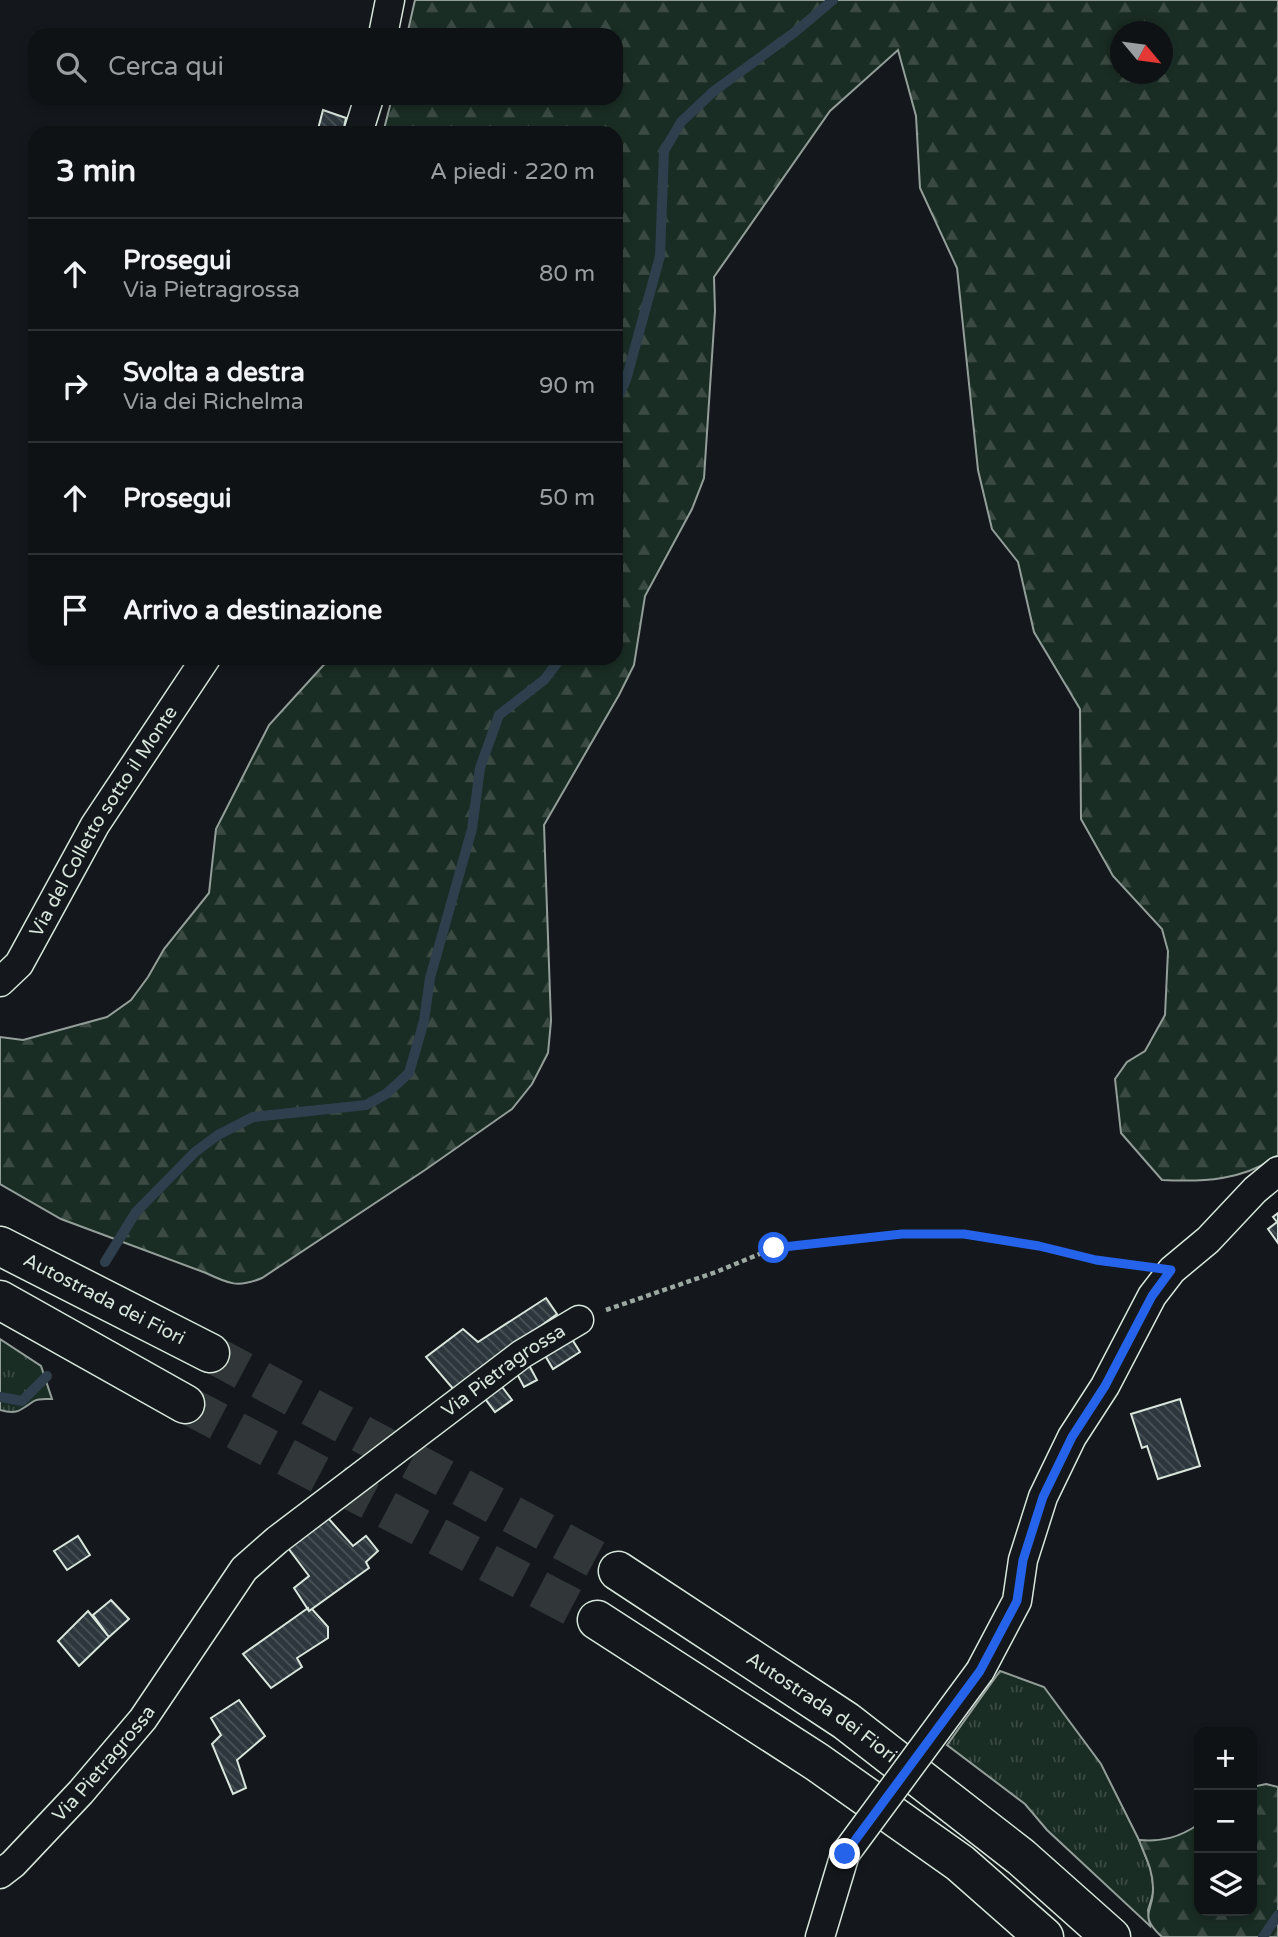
<!DOCTYPE html>
<html lang="it">
<meta charset="utf-8">
<style>
:root{--surface:#0f1215;--page:#1d2022;--text:#f1f3f6;--muted:#9b9ea0;--line:#2f3234}
body{margin:0;font-family:"Varela Round",sans-serif;background:var(--page);color:var(--text)}
.controls{position:absolute;right:21px;bottom:21px;display:grid;overflow:hidden;border-radius:14px;box-shadow:0 4px 10px #0003}
.controls button{width:63px;height:63px;display:grid;place-items:center;padding:0;border:0;border-bottom:2px solid var(--line);background:var(--surface);color:var(--text);font:35px sans-serif}
.compass{position:absolute;left:1110px;top:21px;width:63px;height:63px;border-radius:50%;background:var(--surface);box-shadow:0 4px 10px #0003;rotate:119deg}
.stop{position:absolute;width:21px;height:21px;margin:-16px;border:5px solid #2563eb;border-radius:50%;background:#fff}
.stop.end{background:#2563eb;border-color:#fff;box-shadow:0 2px 7px #0008}
.list{margin:0;padding:0;list-style:none}
h2{display:flex;justify-content:space-between;align-items:center;height:91px;margin:0;padding:0 28px;font-size:30px}
h2 small{font-size:23px;font-weight:400;color:var(--muted)}
.list li{display:grid;grid-template-columns:46px 1fr auto;gap:21px;align-items:center;box-sizing:border-box;height:112px;padding:0 28px;border-top:2px solid var(--line)}
.list b{display:block;font-size:26px;white-space:nowrap}
.list p{margin:0;font-size:23px;white-space:nowrap;color:var(--muted)}
.list em{font-size:23px;font-style:normal;color:var(--muted)}
.icon{flex:none;width:38px;height:38px;fill:none;stroke:currentColor;stroke-width:2;stroke-linecap:round;stroke-linejoin:round}
.map{position:relative;flex:none;width:1278px;height:1937px;overflow:hidden}
.search{position:absolute;background:var(--surface);box-shadow:0 4px 10px #0003;left:28px;top:28px;width:595px;height:77px;display:flex;align-items:center;gap:18px;box-sizing:border-box;padding:0 24px;border-radius:21px;color:var(--muted);font-size:26px}
.panel{position:absolute;background:var(--surface);box-shadow:0 4px 10px #0003;left:28px;top:126px;width:595px;height:539px;border-radius:21px}
.map>svg:first-child{display:block}
.grass{fill:url(#grass-tufts);stroke:#939e99;stroke-width:2}
.forest{fill:url(#forest-firs);stroke:#939e99;stroke-width:2;fill-rule:evenodd}
.lines{fill:none;stroke-linecap:round;stroke-linejoin:round}
.stream{stroke:#2f3f4d;stroke-width:10}
.building{fill:url(#building-back-hatch);stroke:#d8e6dc;stroke-width:2}
.highway-tunnel{stroke:#313739;stroke-width:38;stroke-dasharray:38 19;stroke-linecap:butt}
.street-casing{stroke:#d8e6dc;stroke-width:31}
.highway-casing{stroke:#d8e6dc;stroke-width:41}
.path{stroke:#9da8a2;stroke-width:4.5;stroke-dasharray:5 3.5;stroke-linecap:butt}
.street{stroke:#14181c;stroke-width:28}
.highway{stroke:#14181c;stroke-width:38}
.street-bridge-casing{stroke:#d8e6dc;stroke-width:31;stroke-linecap:butt}
.street-bridge{stroke:#14181c;stroke-width:28}
.route{stroke:#2563eb;stroke-width:9}
.labels{text-anchor:middle;dominant-baseline:central;stroke-width:5;stroke-linejoin:round;paint-order:stroke}
.street-label{font-size:19px;fill:#d8e6dc;stroke:#14181c}
</style>
<div class="map">
<svg width="1278" height="1937" viewBox="0 0 1278 1937">
<defs>
<pattern id="grass-tufts" width="24" height="20" patternUnits="userSpaceOnUse" patternTransform="scale(1.75)"><rect width="24" height="20" fill="#1a2d24"/><path d="M3 7l-1-3M5 7V3M7 7l1-3M15 17l-1-3M17 17v-4M19 17l1-3" fill="none" stroke="#3b4b43"/></pattern>
<pattern id="forest-firs" width="22" height="20" patternUnits="userSpaceOnUse" patternTransform="scale(1.75)"><rect width="22" height="20" fill="#1a2d24"/><path d="M5 1l3.5 6h-7zM16 11l3.5 6h-7z" fill="#3b4b43"/></pattern>
<pattern id="building-back-hatch" width="6" height="6" patternUnits="userSpaceOnUse" patternTransform="scale(1.75)"><rect width="6" height="6" fill="#2c363c"/><path d="M-1 5l2 2M0 0l6 6M5-1l2 2" fill="none" stroke="#4a5358"/></pattern>
</defs>
<rect width="100%" height="100%" fill="#14181c"/>
<path class="grass" d="M 0,1339 L 41,1366 L 52,1399 C 46,1399 39,1398 34,1401 C 20,1410 18,1415 0,1410 Z
M 1000,1671 L 1044,1687 L 1101,1764 L 1139,1840 L 1151,1870 L 1154,1891 L 1148,1910 L 1150,1926 L 1047,1830 L 1025,1804 L 947,1745 Z"/>
<path class="forest" d="M 415,0 L 1278,0 L 1278,1155 C 1244,1181 1202,1182 1162,1180 L 1121,1133 L 1115,1079 L 1127,1062 L 1145,1051 L 1165,1015 L 1168,951 L 1162,929 L 1113,876 L 1081,819 L 1080,709 L 1034,632 L 1018,562 L 992,529 L 978,470 L 957,268 L 920,188 L 916,116 L 898,50 L 830,111 L 714,277 L 715,311 L 704,478 L 692,509 L 645,596 L 634,665 L 619,695 L 544,825 L 551,1021 L 548,1053 L 532,1084 L 512,1109 L 425,1170 L 262,1278 C 238,1288 229,1284 206,1273 L 61,1219 L 0,1184 L 0,1037 L 23,1040 L 107,1017 L 131,1000 L 148,977 L 164,949 L 209,893 L 216,829 L 269,725 L 330,658 L 616,658 L 616,133 L 383,133 L 392,98 L 616,98 L 616,35 L 407,35 ZM 1120,32 L 1162,32 L 1162,74 L 1120,74 Z
M 1266,1784 L 1278,1787 L 1278,1937 L 1162,1937 C 1137,1914 1154,1912 1153,1888 C 1153,1870 1145,1856 1139,1840 C 1163,1842 1180,1837 1199,1824 L 1199,1911 L 1252,1911 L 1252,1787 Z"/>
<g class="lines">
<path class="stream" d="M 616,401 L 626,380 L 660,256 L 664,151 L 681,122 L 714,91 L 795,32 L 833,0
M 105,1262 L 136,1212 L 195,1152 L 218,1135 L 253,1117 L 366,1105 L 386,1094 L 409,1073 L 424,1021 L 430,978 L 472,829 L 480,768 L 499,715 L 544,680 L 561,658
M 0,1397 L 22,1401 L 47,1376
M 1263,1937 L 1278,1915"/>
</g>
<path class="building" d="M 323,110 L 346,118 L 343,133 L 317,133 Z
M 1278,1213 L 1278,1243 L 1268,1229 L 1277,1222 L 1273,1217 Z
M 546,1298 L 557,1314 L 454,1390 L 426,1357 L 463,1329 L 478,1342 Z
M 570,1336 L 580,1352 L 553,1369 L 543,1352 Z
M 529,1365 L 537,1380 L 524,1387 L 516,1372 Z
M 500,1384 L 512,1400 L 495,1412 L 483,1396 Z
M 1180,1399 L 1200,1466 L 1158,1479 L 1147,1446 L 1142,1448 L 1131,1414 Z
M 328,1518 L 353,1546 L 366,1536 L 378,1551 L 366,1562 L 369,1568 L 309,1611 L 294,1588 L 309,1576 L 288,1548 Z
M 78,1536 L 90,1555 L 67,1570 L 54,1551 Z
M 111,1600 L 129,1619 L 109,1637 L 93,1615 Z
M 308,1608 L 309,1611 L 312,1609 L 328,1627 L 328,1638 L 297,1658 L 302,1667 L 271,1688 L 243,1654 Z
M 88,1611 L 109,1637 L 79,1666 L 58,1641 Z
M 239,1700 L 265,1736 L 237,1760 L 246,1788 L 233,1794 L 212,1744 L 221,1735 L 211,1718 Z"/>
<g class="lines">
<path class="highway-tunnel" d="M 210,1353 L 618,1571
M 185,1404 L 597,1620"/>
<defs>
<g id="street">
<path d="M 383,35 L 390,0"/>
<path d="M 358,133 L 369,98"/>
<path id="s1" d="M 0,982 L 19,964 L 95,825 L 206,658"/>
<path d="M 980,1671 L 1017,1601 L 1023,1560 L 1043,1497 L 1072,1437 L 1105,1386 L 1152,1296 L 1172,1270 L 1208,1240 L 1255,1190 L 1278,1171"/>
<path id="s2" d="M 0,1874 L 13,1864 L 81,1792 L 143,1719 L 244,1569 L 277,1540 L 522,1354 L 579,1320"/>
<path d="M 820,1937 L 845,1854"/>
</g>
<g id="highway">
<path id="s3" d="M 0,1246 L 210,1353"/>
<path d="M 0,1300 L 185,1404"/>
<path id="s4" d="M 618,1571 L 846,1721 L 1021,1857 L 1111,1937"/>
<path d="M 597,1620 L 817,1762 L 960,1863 L 1044,1937"/>
</g>
</defs>
<use href="#street" class="street-casing"/>
<use href="#highway" class="highway-casing"/>
<path class="path" d="M 606,1310 L 716,1272 L 774,1248 L 902,1234 L 964,1234 L 1015,1242 L 1096,1260 L 1139,1265"/>
<use href="#street" class="street"/>
<use href="#highway" class="highway"/>
<defs>
<path id="street-bridge" d="M 845,1854 L 980,1671"/>
</defs>
<use href="#street-bridge" class="street-bridge-casing"/>
<use href="#street-bridge" class="street-bridge"/>
</g>
<g class="lines">
<path class="route" d="M 774,1248 L 902,1234 L 964,1234 L 1039,1246 L 1096,1260 L 1171,1270 L 1152,1296 L 1105,1386 L 1072,1437 L 1043,1497 L 1023,1560 L 1017,1601 L 980,1671 L 845,1854"/>
</g>
<g class="labels">
<g class="street-label">
<text stroke="none"><textPath href="#s1" startOffset="192">Via del Colletto sotto il Monte</textPath></text>
<text stroke="none"><textPath href="#s3" startOffset="117">Autostrada dei Fiori</textPath></text>
<text stroke="none"><textPath href="#s2" startOffset="719">Via Pietragrossa</textPath></text>
<text stroke="none"><textPath href="#s4" startOffset="245">Autostrada dei Fiori</textPath></text>
<text stroke="none"><textPath href="#s2" startOffset="152">Via Pietragrossa</textPath></text>
</g>
</g>
</svg>
<div class="controls">
<button>+</button>
<button>−</button>
<button><svg class="icon" aria-label="layers" viewBox="0 0 24 24"><path d="M12 4l9 5-9 5-9-5zM3 14l9 5 9-5"/></svg></button>
</div>
<svg class="compass" viewBox="-18 -18 36 36"><path d="M0-13l5 13h-10z" fill="#e53935"/><path d="M0 13l5-13h-10z" fill="#9b9ea0"/></svg>
<div class="stop" style="left:774px;top:1248px"></div>
<div class="stop end" style="left:845px;top:1854px"></div>
<div class="search"><svg class="icon" aria-label="search" viewBox="0 0 24 24"><circle cx="10" cy="10" r="6"/><path d="M15 15l6 6"/></svg>Cerca qui</div>
<section class="panel">
<h2>3 min<small>A piedi · 220 m</small></h2>
<ul class="list">
<li><svg class="icon" aria-label="ahead" viewBox="0 0 24 24"><path d="M12 20V5M6 11l6-6 6 6"/></svg><div><b>Prosegui</b><p>Via Pietragrossa</p></div><em>80 m</em></li>
<li><svg class="icon" aria-label="right" viewBox="0 0 24 24"><path d="M7 20v-9h11M14 6l5 5-5 5"/></svg><div><b>Svolta a destra</b><p>Via dei Richelma</p></div><em>90 m</em></li>
<li><svg class="icon" aria-label="ahead" viewBox="0 0 24 24"><path d="M12 20V5M6 11l6-6 6 6"/></svg><div><b>Prosegui</b></div><em>50 m</em></li>
<li><svg class="icon" aria-label="arrive" viewBox="0 0 24 24"><path d="M6 21V4h12l-3 4 3 4H6"/></svg><div><b>Arrivo a destinazione</b></div></li>
</ul>
</section>
</div>
